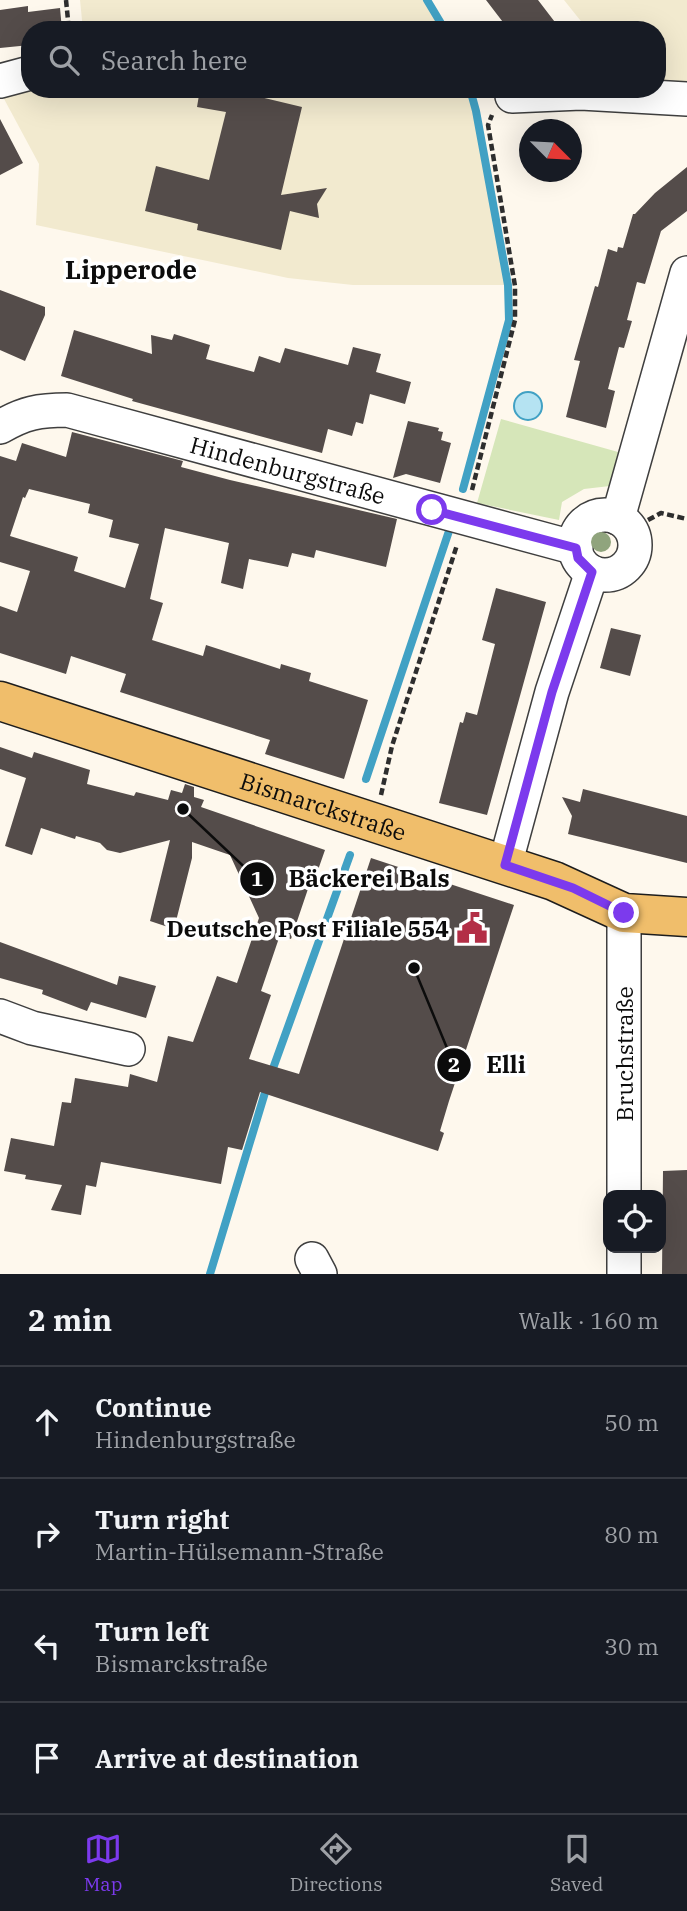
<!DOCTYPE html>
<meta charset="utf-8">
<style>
:root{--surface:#171b24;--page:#242831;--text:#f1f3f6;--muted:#9ea1a6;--line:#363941;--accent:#7c3aed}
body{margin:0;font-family:"IBM Plex Serif",serif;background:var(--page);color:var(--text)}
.controls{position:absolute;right:21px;bottom:21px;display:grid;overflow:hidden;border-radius:14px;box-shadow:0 7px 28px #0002}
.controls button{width:63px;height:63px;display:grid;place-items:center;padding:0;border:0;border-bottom:2px solid var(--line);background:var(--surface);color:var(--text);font:35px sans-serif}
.compass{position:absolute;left:519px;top:119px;width:63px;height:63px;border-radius:50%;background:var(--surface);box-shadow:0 7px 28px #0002;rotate:114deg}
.stop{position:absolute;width:21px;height:21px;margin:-16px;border:5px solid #7c3aed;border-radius:50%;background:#fff}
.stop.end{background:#7c3aed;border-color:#fff;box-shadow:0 2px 7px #0008}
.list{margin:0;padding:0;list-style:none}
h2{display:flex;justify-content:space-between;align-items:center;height:91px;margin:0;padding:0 28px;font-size:30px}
h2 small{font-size:23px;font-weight:400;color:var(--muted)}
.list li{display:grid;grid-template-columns:46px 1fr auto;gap:21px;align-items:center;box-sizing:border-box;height:112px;padding:0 28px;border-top:2px solid var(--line)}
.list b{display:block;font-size:26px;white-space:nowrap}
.list p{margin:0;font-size:23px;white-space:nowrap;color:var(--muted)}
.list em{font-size:23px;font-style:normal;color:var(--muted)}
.icon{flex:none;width:38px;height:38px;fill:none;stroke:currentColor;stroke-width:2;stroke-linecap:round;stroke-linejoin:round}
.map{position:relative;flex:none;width:687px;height:1274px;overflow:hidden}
.search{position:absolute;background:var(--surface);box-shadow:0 7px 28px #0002;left:21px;right:21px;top:21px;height:77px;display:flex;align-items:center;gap:18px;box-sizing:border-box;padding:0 24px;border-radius:28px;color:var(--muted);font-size:26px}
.sheet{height:539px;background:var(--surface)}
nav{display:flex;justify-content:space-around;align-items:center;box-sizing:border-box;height:98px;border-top:2px solid var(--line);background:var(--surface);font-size:19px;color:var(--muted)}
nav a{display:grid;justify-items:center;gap:4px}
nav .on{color:var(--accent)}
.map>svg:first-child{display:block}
.farmland{fill:#f2eacf}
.green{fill:#d6e6b9}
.water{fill:#b5e3f2;stroke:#41a1c4;stroke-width:2}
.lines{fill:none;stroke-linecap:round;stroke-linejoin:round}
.stream{stroke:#41a1c4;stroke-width:8}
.building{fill:#544c4a;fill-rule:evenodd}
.minor-casing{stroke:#3f3f3f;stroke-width:36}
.major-casing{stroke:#1d1d1d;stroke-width:41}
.path{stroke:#2e2e2e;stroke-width:4.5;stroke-dasharray:7 3.5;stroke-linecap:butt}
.minor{stroke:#fff;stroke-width:33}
.major{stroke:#f0be6b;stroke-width:38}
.tree{fill:#90a47d}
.route{stroke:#7c3aed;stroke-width:9}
.labels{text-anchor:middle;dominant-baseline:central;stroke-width:7;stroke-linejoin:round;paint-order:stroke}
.street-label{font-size:23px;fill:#0c0c0c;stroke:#fff}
.poi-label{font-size:23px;font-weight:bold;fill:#0c0c0c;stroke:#fff;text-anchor:end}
.quarter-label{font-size:26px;font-weight:bold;fill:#0c0c0c;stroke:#fff}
.leader{fill:none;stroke:#0c0c0c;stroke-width:2.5}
.callout-dot{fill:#0c0c0c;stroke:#fff;stroke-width:2.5}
.mark-label{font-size:21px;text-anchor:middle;font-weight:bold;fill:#fff}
.callout-label{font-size:24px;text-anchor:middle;font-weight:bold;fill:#0c0c0c;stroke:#fff;stroke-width:7;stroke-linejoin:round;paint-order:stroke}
</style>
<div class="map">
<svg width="687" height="1274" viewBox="0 0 687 1274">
<rect width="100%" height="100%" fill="#fef8ed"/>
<path class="farmland" d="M 80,0 L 427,0 L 445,30 L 83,30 Z
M 564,0 L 687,0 L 687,82 L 657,80 L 657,30 L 588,30 Z
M 41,89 L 470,89 L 476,111 L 508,285 L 353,285 L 288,278 L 36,225 L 39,164 L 3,97 Z"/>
<path class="green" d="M 501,419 L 618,452 L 610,486 L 584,489 L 562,502 L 559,520 L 477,503 Z"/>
<path class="water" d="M514 406a14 14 0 1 1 28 0a14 14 0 1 1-28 0Z"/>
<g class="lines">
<path class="stream" d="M 427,0 L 445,30
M 463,489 L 509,320 L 508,285 L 476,111 L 470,89
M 366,779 L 450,528
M 271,1074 L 350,855
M 210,1274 L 267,1086"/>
</g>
<path class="building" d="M 486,0 L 538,0 L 561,30 L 509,30 Z
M 28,6 L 28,12 L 60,8 L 62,30 L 30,30 L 30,45 L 0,48 L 0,10 Z
M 200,89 L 243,89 L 243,93 L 302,107 L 281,195 L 327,188 L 317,204 L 319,218 L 290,211 L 281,250 L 197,230 L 198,224 L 145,211 L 156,166 L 209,180 L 226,112 L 197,107 Z
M 0,119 L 23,163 L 0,175 Z
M 687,167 L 687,211 L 661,231 L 645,284 L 637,282 L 627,320 L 632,321 L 624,348 L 619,347 L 608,389 L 615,391 L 606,428 L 566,417 L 580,361 L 574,360 L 595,286 L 598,287 L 608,249 L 617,252 L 618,247 L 623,248 L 633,214 L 635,214 L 655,193 Z
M 0,290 L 45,307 L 45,315 L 25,361 L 0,350 Z
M 74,330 L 152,354 L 151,335 L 172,340 L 174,334 L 210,345 L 206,359 L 254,372 L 259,356 L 280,363 L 285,348 L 348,365 L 353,347 L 381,354 L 376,372 L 411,382 L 405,404 L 370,394 L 363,424 L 356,422 L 352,436 L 328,429 L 322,453 L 132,401 L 133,399 L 61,376 Z
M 408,421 L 439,428 L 438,431 L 443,432 L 441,440 L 451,443 L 440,483 L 406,474 L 393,478 Z
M 72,432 L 183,461 L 181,467 L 230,480 L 397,519 L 386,567 L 316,550 L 314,558 L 292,553 L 288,567 L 249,559 L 243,589 L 221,583 L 229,543 L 165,528 L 150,599 L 163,603 L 152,640 L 203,656 L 206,645 L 280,669 L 281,664 L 311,673 L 309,681 L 368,700 L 344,779 L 265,754 L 270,740 L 120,692 L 126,674 L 71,656 L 66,674 L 0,653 L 0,606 L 17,612 L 30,571 L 0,562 L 0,456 L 16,461 L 22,443 L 66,457 ZM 29,489 L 90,504 L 88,513 L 113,520 L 109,537 L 139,544 L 125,588 L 74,571 L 78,557 L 10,536 L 23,497 L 25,498 Z
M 496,588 L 546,602 L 487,815 L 439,803 L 460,722 L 463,723 L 466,712 L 477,715 L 495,644 L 482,640 Z
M 611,628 L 641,635 L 630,676 L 600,668 Z
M 0,747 L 32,758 L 34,752 L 90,770 L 87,784 L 134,796 L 136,792 L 168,800 L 171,790 L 182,793 L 185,784 L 194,787 L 194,797 L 204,800 L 201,807 L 325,850 L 312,887 L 309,886 L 291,939 L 280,935 L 261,991 L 271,995 L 249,1059 L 299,1074 L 371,858 L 514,905 L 449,1101 L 440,1131 L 444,1133 L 438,1151 L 260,1092 L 242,1150 L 228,1147 L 221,1184 L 101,1162 L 96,1187 L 86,1185 L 81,1215 L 51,1210 L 62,1185 L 25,1179 L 26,1175 L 4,1171 L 11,1138 L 54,1146 L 62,1102 L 71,1103 L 75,1078 L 128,1087 L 130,1074 L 157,1082 L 168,1036 L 193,1042 L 217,976 L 237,983 L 259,918 L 230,855 L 192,842 L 192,858 L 174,929 L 150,921 L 170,840 L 120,853 L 107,850 L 100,843 L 76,836 L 75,839 L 41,828 L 32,855 L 5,846 L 26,778 L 0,769 Z
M 583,789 L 687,816 L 687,863 L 568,834 L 572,816 L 562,797 L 580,802 Z
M 0,942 L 117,985 L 119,976 L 156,986 L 146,1018 L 91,1002 L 87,1011 L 42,994 L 43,990 L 0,978 Z
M 687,1170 L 687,1274 L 662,1274 L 663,1171 Z"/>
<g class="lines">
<defs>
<g id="minor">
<path d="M 0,81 L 30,73"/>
<path d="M 512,96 L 581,93 L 687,99"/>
<path id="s1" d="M 0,427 C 24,413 39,410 67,410 L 576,548"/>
<circle cx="605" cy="545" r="30"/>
<path d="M 618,518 L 687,273"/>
<path d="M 505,865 L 552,692 L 592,572"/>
<path d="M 0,1016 L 32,1028 L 128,1049"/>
<path d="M 624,1195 L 624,913"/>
<path d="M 624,1248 L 624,1274"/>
<path d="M 312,1259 L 320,1274"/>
</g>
<g id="major">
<path id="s2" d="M 0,701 L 554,881 L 624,913 L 687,917"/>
</g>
</defs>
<use href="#minor" class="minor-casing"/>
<use href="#major" class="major-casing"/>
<path class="path" d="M 66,0 L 69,30
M 472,490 L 515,320 L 515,286 L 488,125 L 492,115
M 648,520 L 661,513 L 687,519
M 381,795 L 392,746 L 457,545"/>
<use href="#minor" class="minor"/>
<use href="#major" class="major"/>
</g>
<circle class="tree" cx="601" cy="542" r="10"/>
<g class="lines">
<path class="route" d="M 432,510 L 576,548 L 578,558 L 592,572 L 552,692 L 505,865 L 573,888 L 624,913"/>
</g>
<defs>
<symbol id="civic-bare" viewBox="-9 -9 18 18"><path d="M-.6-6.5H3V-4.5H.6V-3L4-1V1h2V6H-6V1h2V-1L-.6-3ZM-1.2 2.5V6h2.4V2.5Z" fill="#b32e46" stroke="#fff" stroke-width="2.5" paint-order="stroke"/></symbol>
</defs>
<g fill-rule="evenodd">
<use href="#civic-bare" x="450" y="906" width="44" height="44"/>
</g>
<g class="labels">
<g class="street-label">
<text stroke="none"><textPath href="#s1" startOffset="299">Hindenburgstraße</textPath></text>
<text stroke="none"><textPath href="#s2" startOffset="340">Bismarckstraße</textPath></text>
<text transform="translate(624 1054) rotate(-90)">Bruchstraße</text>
</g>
<g class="poi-label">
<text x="449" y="928">Deutsche Post Filiale 554</text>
</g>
<g class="quarter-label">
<text x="131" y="269">Lipperode</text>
</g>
</g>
<path class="leader" d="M183 809L257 879M414 968L454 1065"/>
<g class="callout-dot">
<circle cx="183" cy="809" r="7"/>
<circle cx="414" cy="968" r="7"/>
<circle cx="257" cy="879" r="18"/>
<circle cx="454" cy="1065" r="18"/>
</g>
<g class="mark-label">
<text x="257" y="886">1</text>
<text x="454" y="1072">2</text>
</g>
<g class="callout-label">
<text x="369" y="887">Bäckerei Bals</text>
<text x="506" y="1073">Elli</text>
</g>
</svg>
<div class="controls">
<button><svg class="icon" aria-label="locate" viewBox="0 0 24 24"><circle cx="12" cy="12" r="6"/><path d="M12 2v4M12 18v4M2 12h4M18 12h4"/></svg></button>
</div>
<svg class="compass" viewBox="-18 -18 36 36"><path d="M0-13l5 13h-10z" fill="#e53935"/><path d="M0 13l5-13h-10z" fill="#9ea1a6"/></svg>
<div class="stop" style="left:432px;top:510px"></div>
<div class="stop end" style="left:624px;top:913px"></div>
<div class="search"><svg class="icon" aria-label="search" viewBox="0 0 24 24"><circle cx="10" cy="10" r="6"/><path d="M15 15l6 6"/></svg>Search here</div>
</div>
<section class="sheet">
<h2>2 min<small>Walk · 160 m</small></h2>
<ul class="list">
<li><svg class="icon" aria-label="ahead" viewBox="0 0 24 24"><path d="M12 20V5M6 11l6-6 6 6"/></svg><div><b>Continue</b><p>Hindenburgstraße</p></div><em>50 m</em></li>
<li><svg class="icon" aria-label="right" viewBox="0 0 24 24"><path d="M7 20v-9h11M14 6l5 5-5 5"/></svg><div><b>Turn right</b><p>Martin-Hülsemann-Straße</p></div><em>80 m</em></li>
<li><svg class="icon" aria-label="left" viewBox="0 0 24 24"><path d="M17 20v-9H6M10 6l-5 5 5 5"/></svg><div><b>Turn left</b><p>Bismarckstraße</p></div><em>30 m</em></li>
<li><svg class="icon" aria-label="arrive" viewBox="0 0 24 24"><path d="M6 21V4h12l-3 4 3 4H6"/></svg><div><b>Arrive at destination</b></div></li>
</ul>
</section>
<nav>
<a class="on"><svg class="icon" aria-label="map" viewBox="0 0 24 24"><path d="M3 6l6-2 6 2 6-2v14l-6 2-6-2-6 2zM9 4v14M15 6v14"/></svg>Map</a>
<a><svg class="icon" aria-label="directions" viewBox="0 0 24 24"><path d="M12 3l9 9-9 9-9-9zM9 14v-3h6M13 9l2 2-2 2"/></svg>Directions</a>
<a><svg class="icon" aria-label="saved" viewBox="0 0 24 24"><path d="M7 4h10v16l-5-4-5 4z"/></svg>Saved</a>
</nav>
